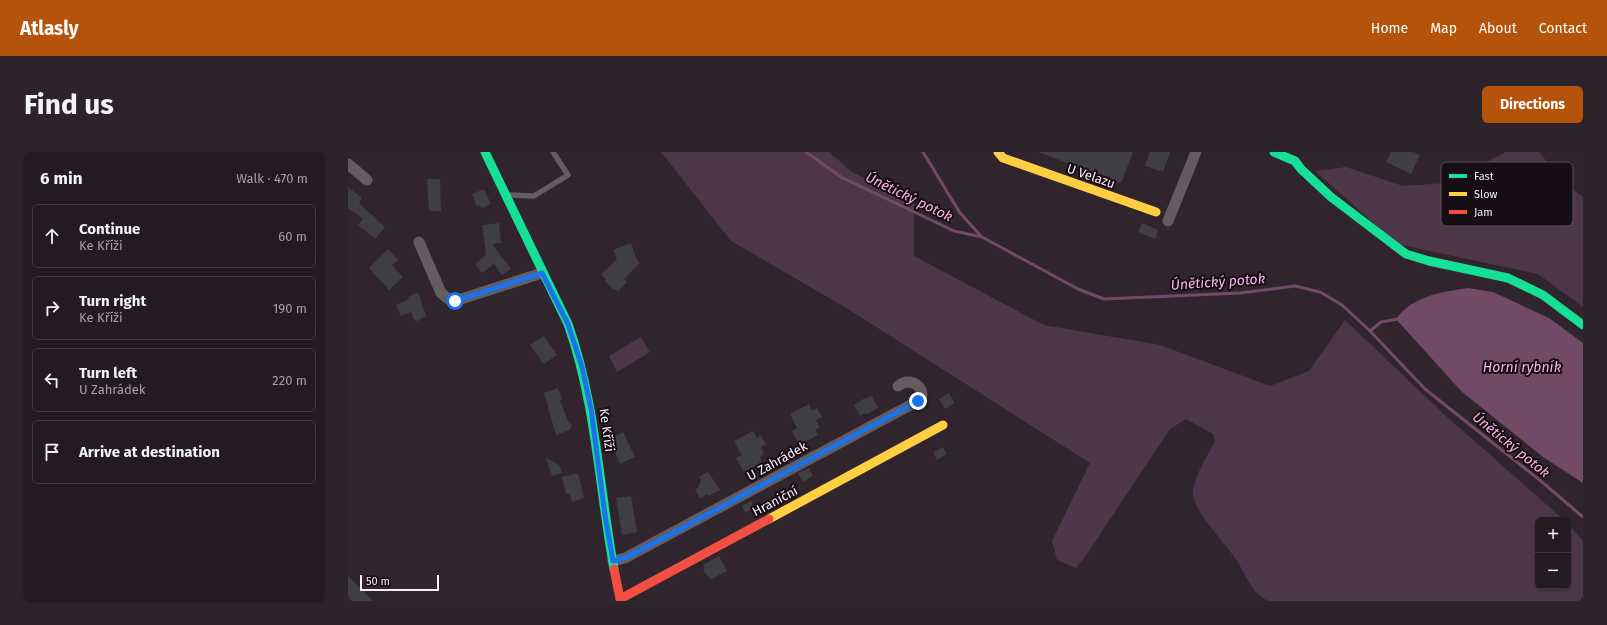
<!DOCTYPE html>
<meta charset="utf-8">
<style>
:root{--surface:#241b22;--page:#2c242a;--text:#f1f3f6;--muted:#a3a1a5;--line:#413940;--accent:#b45309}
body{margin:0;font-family:"Fira Sans",sans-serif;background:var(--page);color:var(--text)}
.controls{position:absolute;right:12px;bottom:12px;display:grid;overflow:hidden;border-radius:6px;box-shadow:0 1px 3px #0004}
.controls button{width:36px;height:36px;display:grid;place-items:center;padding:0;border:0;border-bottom:1px solid var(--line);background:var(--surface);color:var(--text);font:20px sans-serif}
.scale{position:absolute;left:12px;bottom:10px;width:79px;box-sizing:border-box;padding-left:4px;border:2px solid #fcecf7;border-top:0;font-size:11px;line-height:14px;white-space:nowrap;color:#fcecf7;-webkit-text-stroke:3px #170d14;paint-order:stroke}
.stop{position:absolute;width:12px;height:12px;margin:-9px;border:3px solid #1a73e8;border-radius:50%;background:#fff}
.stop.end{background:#1a73e8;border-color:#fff;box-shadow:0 1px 4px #0008}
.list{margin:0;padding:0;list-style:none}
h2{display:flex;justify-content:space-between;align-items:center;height:52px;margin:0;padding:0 16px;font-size:17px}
h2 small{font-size:13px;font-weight:400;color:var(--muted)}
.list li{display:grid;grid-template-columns:26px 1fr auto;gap:12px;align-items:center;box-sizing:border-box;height:64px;margin:0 8px 8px;padding:0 8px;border:1px solid var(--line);border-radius:6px}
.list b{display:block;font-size:15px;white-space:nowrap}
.list p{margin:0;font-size:13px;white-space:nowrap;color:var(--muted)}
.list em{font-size:13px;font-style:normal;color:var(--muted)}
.icon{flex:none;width:22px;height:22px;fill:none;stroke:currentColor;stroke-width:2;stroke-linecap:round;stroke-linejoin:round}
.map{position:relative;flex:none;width:1235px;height:449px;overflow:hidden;border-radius:6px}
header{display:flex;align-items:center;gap:24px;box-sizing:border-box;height:56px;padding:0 20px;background:var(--accent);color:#fff}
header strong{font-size:19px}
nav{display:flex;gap:22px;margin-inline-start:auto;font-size:14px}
.intro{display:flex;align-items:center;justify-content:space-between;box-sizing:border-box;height:96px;padding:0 24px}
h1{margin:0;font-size:28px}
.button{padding:10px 18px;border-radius:6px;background:var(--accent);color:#fff;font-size:14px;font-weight:700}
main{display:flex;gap:24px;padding:0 24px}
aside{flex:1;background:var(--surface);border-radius:6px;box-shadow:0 1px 3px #0004}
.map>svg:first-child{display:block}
.green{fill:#4e3649}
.water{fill:#724a68}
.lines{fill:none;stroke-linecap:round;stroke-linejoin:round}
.stream{stroke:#724a68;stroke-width:3}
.building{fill:#3f3f43}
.lane{stroke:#635c61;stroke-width:5.5}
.street{stroke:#635c61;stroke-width:11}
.fast{stroke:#16e098;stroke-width:9}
.slow{stroke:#ffcf43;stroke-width:9}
.jam{stroke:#f24e42;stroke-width:9}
.route{stroke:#1a73e8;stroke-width:5}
.labels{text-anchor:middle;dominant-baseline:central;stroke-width:4;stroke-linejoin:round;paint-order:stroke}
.street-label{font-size:13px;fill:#fcecf7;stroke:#170d14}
.water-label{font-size:14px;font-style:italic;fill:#f8b4e7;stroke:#170d14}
.key{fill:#170d14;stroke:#5c5058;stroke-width:1}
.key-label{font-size:11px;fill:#fcecf7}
</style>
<header>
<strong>Atlasly</strong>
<nav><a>Home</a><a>Map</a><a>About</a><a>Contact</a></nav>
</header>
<div class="intro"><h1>Find us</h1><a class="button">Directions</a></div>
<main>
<aside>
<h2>6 min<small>Walk · 470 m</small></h2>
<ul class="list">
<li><svg class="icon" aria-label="ahead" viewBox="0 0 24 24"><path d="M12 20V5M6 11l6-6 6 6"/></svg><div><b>Continue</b><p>Ke Kříži</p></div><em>60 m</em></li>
<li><svg class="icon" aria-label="right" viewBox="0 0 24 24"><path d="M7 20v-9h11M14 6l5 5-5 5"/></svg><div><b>Turn right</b><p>Ke Kříži</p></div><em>190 m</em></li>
<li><svg class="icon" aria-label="left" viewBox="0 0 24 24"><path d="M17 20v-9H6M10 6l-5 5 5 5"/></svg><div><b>Turn left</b><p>U Zahrádek</p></div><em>220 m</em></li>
<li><svg class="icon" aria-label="arrive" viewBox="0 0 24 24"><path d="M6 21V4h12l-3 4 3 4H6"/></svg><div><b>Arrive at destination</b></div></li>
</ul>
</aside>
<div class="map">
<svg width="1235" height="449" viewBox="0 0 1235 449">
<rect width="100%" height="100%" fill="#30242d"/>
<path class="green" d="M 313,0 L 481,0 L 504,20 L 566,49 L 566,104 L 696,173 L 812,193 L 922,234 L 961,219 L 997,168 L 1098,264 L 1216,368 L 1190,368 L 1190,434 L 1220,434 L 1220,372 L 1235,389 L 1235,449 L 920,449 C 917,447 913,445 910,442 C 902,435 895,418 889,409 C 879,393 847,361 845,343 C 844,328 859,304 867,290 L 865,282 L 838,267 L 822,277 L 739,402 L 728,416 L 709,408 L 704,389 L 742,311 L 500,157 L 383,89 Z
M 1158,0 L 1191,0 L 1217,32 L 1235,45 L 1235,155 L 1190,122 L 1049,92 L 967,19 L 998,15 L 1055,34 L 1097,31 Z
M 293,185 L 302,200 L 269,220 L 261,204 Z"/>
<path class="water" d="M 1120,136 L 1145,140 L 1201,166 L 1235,191 L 1235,331 L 1195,305 L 1113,239 L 1048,167 C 1064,144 1094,140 1120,136 Z"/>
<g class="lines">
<path class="stream" d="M 458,0 L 493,25 L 606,79 L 634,85 L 730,137 L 756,147 L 892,141 L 947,134 L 972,140 L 994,153 L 1022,179 L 1077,237 L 1194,330 L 1235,365
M 575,0 L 612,61 L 634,85
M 1022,179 L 1033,170 L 1050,167"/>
</g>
<path class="building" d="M 690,0 L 785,0 L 773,31 Z
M 802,0 L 822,0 L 815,20 L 797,14 Z
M 1043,0 L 1065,0 L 1072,3 L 1063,22 L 1038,10 Z
M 79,27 L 92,27 L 93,59 L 81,59 Z
M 0,35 L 14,46 L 11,51 L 37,75 L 27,87 L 10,73 L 15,67 L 0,56 Z
M 136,37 L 143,52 L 134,56 L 132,53 L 129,54 L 124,42 Z
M 151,71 L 153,91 L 144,92 L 163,117 L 154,123 L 146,112 L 134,121 L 127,112 L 138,103 L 134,73 Z
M 794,71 L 810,78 L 808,87 L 790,80 Z
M 283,91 L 289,108 L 292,111 L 276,127 L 279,130 L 270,140 L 267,137 L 266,138 L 257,129 L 258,128 L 253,122 L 269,107 L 265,98 Z
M 40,97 L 50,108 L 44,113 L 55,125 L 41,138 L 21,116 Z
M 70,140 L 78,164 L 69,169 L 66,168 L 63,160 L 53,164 L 48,153 L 61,147 L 60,145 Z
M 196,184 L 209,203 L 196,212 L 182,193 Z
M 210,236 L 214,247 L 212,248 L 218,264 L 221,271 L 224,272 L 222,278 L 208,283 L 196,241 Z
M 601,241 L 606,251 L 597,257 L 591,247 Z
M 524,244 L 530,256 L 519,262 L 517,261 L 512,264 L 506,253 L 512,250 L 513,248 Z
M 461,252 L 464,259 L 469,256 L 474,265 L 468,268 L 472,275 L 467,278 L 470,283 L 451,293 L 444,279 L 449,276 L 442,262 Z
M 405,279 L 409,286 L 413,283 L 418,292 L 413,295 L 416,302 L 412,305 L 414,310 L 396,320 L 388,306 L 394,303 L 386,289 Z
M 275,280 L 287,305 L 272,312 L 261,287 Z
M 595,295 L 599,302 L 589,308 L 585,300 Z
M 198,306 L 211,313 L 214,321 L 204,324 Z
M 461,316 L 465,324 L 455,330 L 450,321 Z
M 360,320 L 372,338 L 361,344 L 360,342 L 352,346 L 347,337 L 350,336 L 353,328 L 351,325 Z
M 230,321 L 236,346 L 224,350 L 222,342 L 218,342 L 214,325 Z
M 283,344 L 289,380 L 274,383 L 268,346 Z
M 403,349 L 406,356 L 397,361 L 394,354 Z
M 371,404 L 379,419 L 363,427 L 355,419 L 357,416 L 355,413 Z
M 0,424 L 25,449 L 0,449 Z"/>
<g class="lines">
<path class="lane" d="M 160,43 L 186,44 L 220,23 L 205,0"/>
<path class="street" d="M 0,12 L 19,28
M 820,69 L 848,0
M 71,90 L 93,141 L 99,146 L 107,149 L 194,121
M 265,409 L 277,406 L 570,249 L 574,243 C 573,231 560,226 550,234"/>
<path class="fast" d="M 137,0 L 220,172 C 248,251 251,335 266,417
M 926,0 L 947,9 L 953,17 L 983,45 L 1058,102 L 1081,109 L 1160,126 L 1195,143 L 1235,173"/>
<path class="slow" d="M 650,0 L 655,6 L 808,60
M 421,367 L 595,273"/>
<path class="jam" d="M 266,417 L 272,447 L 421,367"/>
</g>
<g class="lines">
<path class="route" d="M 107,149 L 194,121 L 220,172 L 234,215 L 243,257 L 257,363 L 265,409 L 277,406 L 310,389 L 570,249"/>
</g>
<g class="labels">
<g class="street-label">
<text transform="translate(743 24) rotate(19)">U Velazu</text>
<text transform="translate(259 278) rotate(82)">Ke Kříži</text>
<text transform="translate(429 309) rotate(-29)">U Zahrádek</text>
<text transform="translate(427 349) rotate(-28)">Hraniční</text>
</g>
<g class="water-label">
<text transform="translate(561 45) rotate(26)">Únětický potok</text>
<text transform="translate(870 130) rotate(-4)">Únětický potok</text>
<text x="1174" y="215">Horní rybník</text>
<text transform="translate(1163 293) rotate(39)">Únětický potok</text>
</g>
</g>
<rect x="1093" y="10" width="132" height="64" rx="6" class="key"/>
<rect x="1101" y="22" width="18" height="4" fill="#16e098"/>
<rect x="1101" y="40" width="18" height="4" fill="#ffcf43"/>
<rect x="1101" y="58" width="18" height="4" fill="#f24e42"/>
<g class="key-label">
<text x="1126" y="28">Fast</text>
<text x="1126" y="46">Slow</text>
<text x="1126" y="64">Jam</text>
</g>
</svg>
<div class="controls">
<button>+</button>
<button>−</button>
</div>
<div class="scale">50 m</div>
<div class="stop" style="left:107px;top:149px"></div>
<div class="stop end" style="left:570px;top:249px"></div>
</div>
</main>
